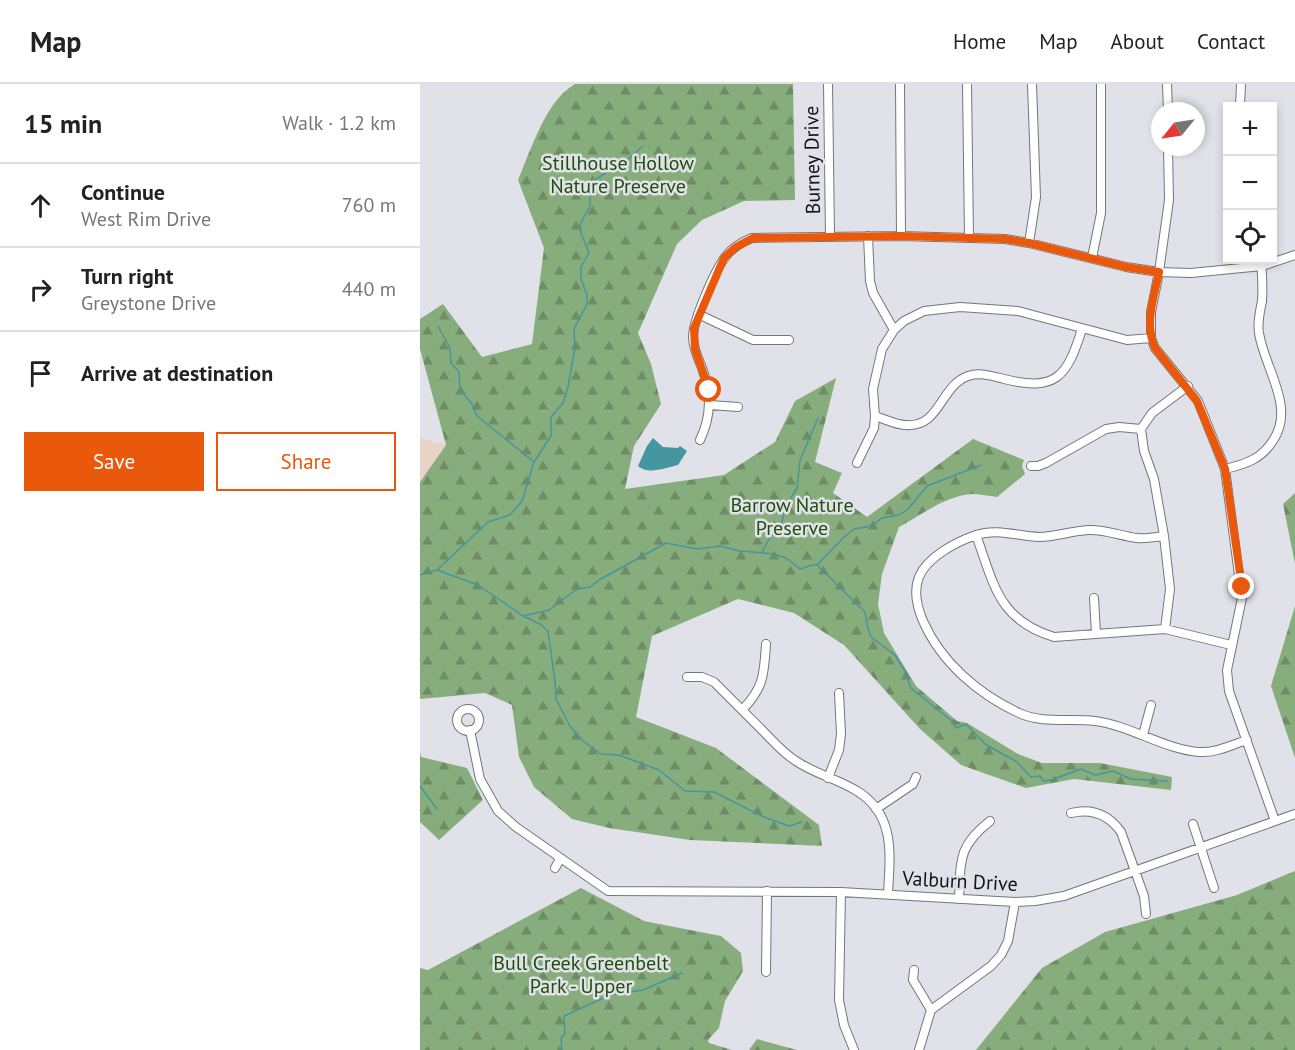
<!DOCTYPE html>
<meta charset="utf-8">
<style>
:root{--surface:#fff;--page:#f2f2f2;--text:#222;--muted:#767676;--line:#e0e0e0;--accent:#ea580c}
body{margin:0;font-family:"PT Sans",sans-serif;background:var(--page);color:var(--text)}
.controls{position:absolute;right:18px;top:18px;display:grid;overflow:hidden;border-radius:0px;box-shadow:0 3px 9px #0003}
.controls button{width:54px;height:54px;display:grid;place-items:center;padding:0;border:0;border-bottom:2px solid var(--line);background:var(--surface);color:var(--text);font:30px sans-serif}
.compass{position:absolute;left:731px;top:18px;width:54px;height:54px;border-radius:50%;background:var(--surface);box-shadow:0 3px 9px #0003;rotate:240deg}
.stop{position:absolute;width:18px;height:18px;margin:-14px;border:4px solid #ea580c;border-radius:50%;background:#fff}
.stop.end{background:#ea580c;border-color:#fff;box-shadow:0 2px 6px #0008}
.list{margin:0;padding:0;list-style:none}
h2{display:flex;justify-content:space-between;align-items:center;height:78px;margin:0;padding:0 24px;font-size:26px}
h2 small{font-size:20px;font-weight:400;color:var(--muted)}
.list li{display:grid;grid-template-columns:39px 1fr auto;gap:18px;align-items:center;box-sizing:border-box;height:84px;padding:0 24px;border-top:2px solid var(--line)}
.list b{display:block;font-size:22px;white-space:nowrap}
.list p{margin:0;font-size:20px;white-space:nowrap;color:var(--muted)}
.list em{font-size:20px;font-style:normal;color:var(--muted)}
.actions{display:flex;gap:12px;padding:18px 24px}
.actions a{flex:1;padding:14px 0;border:2px solid var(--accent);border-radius:0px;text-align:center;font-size:21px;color:var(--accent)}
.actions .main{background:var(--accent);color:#fff}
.icon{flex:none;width:33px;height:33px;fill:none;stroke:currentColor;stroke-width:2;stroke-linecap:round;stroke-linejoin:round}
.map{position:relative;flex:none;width:875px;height:966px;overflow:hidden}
header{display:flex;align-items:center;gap:36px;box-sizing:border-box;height:84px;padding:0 30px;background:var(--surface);border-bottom:2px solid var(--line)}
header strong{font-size:28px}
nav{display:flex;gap:33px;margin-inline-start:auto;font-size:21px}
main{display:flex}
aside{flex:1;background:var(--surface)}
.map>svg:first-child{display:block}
.commercial{fill:#e9d3c7}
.forest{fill:url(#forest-firs)}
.water{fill:#45969f}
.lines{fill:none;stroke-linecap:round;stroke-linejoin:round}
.stream{stroke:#45969f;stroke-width:1.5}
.minor-casing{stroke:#75757c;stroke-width:10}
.minor{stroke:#fff;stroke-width:8}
.route{stroke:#ea580c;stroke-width:8}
.labels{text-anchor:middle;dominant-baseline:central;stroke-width:5;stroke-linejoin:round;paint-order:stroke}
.street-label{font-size:20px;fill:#131316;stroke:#e1e2e9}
.park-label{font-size:20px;fill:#1e4e09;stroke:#e1e2e9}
</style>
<header>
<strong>Map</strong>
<nav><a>Home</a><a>Map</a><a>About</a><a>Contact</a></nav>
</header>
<main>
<aside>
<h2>15 min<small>Walk · 1.2 km</small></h2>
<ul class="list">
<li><svg class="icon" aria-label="ahead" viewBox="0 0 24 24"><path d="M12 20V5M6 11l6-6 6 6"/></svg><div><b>Continue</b><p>West Rim Drive</p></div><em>760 m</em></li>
<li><svg class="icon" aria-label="right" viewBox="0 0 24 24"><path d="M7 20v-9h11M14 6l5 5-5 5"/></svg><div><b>Turn right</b><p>Greystone Drive</p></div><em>440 m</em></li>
<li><svg class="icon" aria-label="arrive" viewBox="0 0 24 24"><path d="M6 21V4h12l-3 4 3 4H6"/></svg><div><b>Arrive at destination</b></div></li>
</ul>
<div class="actions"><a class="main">Save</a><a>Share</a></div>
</aside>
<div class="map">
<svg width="875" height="966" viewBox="0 0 875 966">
<defs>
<pattern id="forest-firs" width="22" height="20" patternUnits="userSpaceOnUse" patternTransform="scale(1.5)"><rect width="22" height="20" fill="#88ad7d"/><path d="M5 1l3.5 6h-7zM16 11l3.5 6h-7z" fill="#6e8c65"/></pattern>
</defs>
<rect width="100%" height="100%" fill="#e1e2e9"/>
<path class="commercial" d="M 0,354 L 26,361 L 0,398 Z"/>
<path class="forest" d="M 155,0 L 373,0 L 375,116 L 324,117 L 282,136 L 257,160 L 218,249 L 231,280 L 241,320 L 214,362 L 205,405 L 304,391 L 355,358 L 375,317 L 416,294 L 395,378 L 422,389 L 413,409 L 447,433 L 553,355 L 604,376 L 602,382 L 605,390 L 577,413 C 569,412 560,410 553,410 C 526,411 502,431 479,443 L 462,490 L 458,520 L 464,549 L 496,602 L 537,637 L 547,639 L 598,670 L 622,679 L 680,679 L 752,693 L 751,706 L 654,695 L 606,704 L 541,681 L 500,645 L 424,561 L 374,529 L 318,515 L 232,552 L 216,633 L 296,664 L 399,741 L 402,762 L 270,756 L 189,744 L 152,735 L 114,703 L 99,673 L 92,621 L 65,609 L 0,615 L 0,398 L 26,361 L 0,265 L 0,235 L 23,220 L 62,273 L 112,260 L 124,164 L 98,96 C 111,66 126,16 155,0 Z
M 875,409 L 875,480 L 863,420 Z
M 875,522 L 875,674 L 851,602 Z
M 0,668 L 1,673 L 47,684 L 63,716 L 19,756 L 0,738 Z
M 875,787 L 875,966 L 556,966 L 622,884 L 685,848 L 817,811 Z
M 161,804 L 224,837 L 301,852 L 321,869 L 323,887 L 305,917 L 299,944 L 288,956 L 289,959 L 312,966 L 0,966 L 0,884 L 8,886 Z
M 337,955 L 377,966 L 329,966 Z"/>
<path class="water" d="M 233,354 L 243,363 L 258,364 L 260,362 L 267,367 L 258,381 C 245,384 228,391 218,382 L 227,362 Z"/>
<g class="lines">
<path class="stream" d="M 18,242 L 30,264 L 31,279 L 39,288 L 40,306 L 52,320 L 57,332 L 114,378
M 342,469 L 349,455 L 361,441 L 366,422 L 377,404 L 380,376 L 398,334
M 398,480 L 424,453 L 434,445 L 451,442 L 462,434 L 479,431 L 488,425 L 507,402 L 561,381
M 17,486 L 58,501 L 103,532 L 120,540 L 128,547 L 135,598 L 136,615 L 150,642 L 163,657 L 181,670 L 199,671 L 239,686 L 265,707 L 294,708 L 344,733 L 369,742 L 382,738
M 0,491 L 17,486 L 68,438 L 90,431 L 102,417 L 114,378 L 131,352 L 131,333 L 143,319 L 148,303 L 155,264 L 154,245 L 167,220 L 167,211 L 161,195 L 161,183 L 169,169 L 161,149 L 160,140 L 170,122 L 170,102 L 176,95 L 206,77 L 223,62
M 103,532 L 129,526 L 157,505 L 170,503 L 179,496 L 246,459 L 277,465 L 300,462 L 320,467 L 354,470 L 366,474 L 380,485 L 392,481 L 397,481 L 445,528 L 448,545 L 451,553 L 475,571 L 485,587 L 491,604 L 533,638 L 536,644 L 546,640 L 565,660 L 597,678 L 611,693 L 620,692 L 623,697 L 631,696 L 661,685 L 675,691 L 693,687 L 711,695 L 747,697
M 0,702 L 17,725
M 142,966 L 141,955 L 145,949 L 144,932 L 190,911 L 223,906 L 262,889"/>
<defs>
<path id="minor" d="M 408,0 L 410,152
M 480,0 L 481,152
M 547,0 L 549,153
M 747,0 L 748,27
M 820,22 L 821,0
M 748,63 L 749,116 L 739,188 L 731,228 L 731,254 L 735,264 L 778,317 L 805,385 L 822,514 L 807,586 L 809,607 L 855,737
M 448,152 L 450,197 L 453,209 L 474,246
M 609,159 L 616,113 L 612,0
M 672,174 L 681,129 L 681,0
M 278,230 L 333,256 L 369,256
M 290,321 L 318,323
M 455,332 C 465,335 476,341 486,341 C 520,344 520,302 548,292 C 560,288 572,292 584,295 C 636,308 647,293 662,245
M 280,356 C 292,331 291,309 282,284 C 278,274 273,264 273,253 C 273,236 295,186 306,172 C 313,163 322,158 332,154 L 481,152 L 585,155 L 609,159 L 706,183 L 739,188 L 771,189 L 842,182 L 875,171
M 437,379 L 454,344 L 455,332 L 453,305 L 462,265 L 474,246 L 484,237 L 504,227 L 540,223 L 598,227 L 707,256 L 731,254
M 611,382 L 618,382 L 626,379 L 686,345 L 699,343 L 721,345
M 805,385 C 826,380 842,375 854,355 C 875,322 844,283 839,249 C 837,238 840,228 842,217 C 843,204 842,189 841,176
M 556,451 C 574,500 578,536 634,553 L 745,545 L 811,561
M 744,452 C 735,453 726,455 717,454 C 701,452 684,445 668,446 C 651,447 635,453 619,453 C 597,452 577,444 556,451 C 536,458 507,473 499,493 C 493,508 497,523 503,537 C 521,578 558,610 599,629 C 623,640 649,634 675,637 C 709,641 746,666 779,668 C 796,669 811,661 827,656
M 674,514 L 676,550
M 745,545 L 750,505 L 744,452 L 734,395 L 724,367 L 721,345 L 732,329 L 768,302
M 267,593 L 282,593 L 294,598 C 310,614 326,630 342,646 C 353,657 363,669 376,677 C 395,690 418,695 437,707 C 476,731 470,771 468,810
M37 636a11 11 0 1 1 22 0a11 11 0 1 1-22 0Z
M 322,626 C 344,604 344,590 346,560
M 50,646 L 60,695 L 78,727 L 96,743 L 188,807 L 421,808 L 595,818 L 615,817 L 644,812 L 875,730
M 723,651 L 731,621
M 408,694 L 419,666 L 421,650 L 419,609
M 456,725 L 493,700 L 496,693
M 651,729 C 672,724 689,731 701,748 L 724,812 L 726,830
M 773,740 L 794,804
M 135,784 L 140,775
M 421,808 L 419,916 L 424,941 L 434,966
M 539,815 C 541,777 537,763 570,737
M 494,886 L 493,896 L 511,926
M 346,888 L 347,807
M 499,966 L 511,926 L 571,882 L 581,871 L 588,857 L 595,818"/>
</defs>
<use href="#minor" class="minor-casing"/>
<use href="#minor" class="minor"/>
</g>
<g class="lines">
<path class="route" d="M 289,306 L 275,265 L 274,244 L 304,174 L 316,163 L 333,154 L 481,152 L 585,155 L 609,159 L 706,183 L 739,188 C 734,213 724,240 735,264 L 777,317 L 805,385 L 822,503"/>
</g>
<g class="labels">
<g class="street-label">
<text transform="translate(392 76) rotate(-91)">Burney Drive</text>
<text transform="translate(540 797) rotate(3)">Valburn Drive</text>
</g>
<g class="park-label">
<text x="198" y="79">Stillhouse Hollow<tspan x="198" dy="23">Nature Preserve</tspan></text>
<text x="372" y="421">Barrow Nature<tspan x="372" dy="23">Preserve</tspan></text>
<text x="161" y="879">Bull Creek Greenbelt<tspan x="161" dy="23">Park - Upper</tspan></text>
</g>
</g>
</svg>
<div class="controls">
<button>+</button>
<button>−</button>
<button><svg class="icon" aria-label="locate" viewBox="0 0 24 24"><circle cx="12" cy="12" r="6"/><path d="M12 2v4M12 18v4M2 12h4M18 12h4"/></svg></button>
</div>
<svg class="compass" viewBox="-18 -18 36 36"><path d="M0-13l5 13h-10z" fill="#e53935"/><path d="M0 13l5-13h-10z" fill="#767676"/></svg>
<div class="stop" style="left:289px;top:306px"></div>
<div class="stop end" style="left:822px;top:503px"></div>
</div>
</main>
